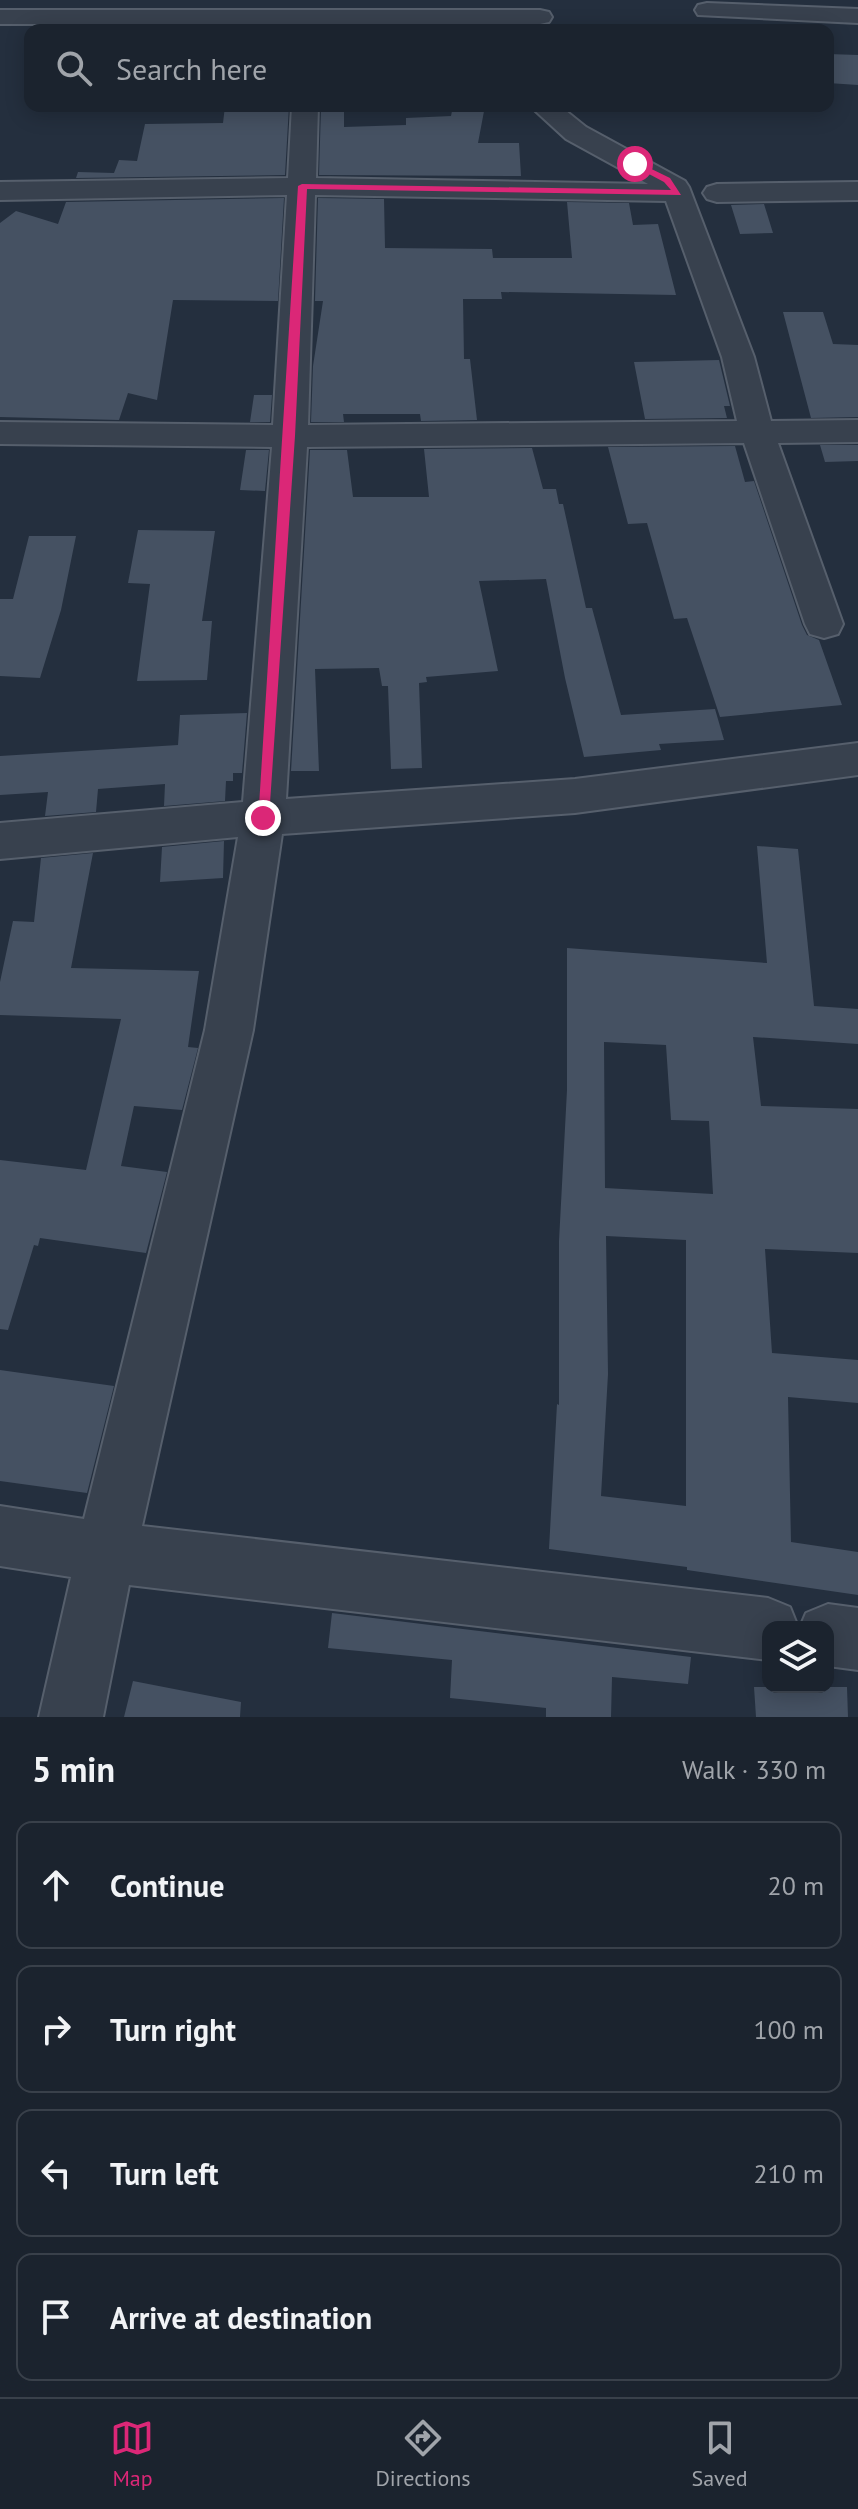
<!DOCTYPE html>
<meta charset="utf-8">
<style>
:root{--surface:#1b232e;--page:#242b36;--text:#f1f3f6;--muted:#a0a4aa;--line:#39404a;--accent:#db2777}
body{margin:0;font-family:"PT Sans",sans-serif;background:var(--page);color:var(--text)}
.controls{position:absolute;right:24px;bottom:24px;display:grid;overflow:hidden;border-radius:16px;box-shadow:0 4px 20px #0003}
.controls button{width:72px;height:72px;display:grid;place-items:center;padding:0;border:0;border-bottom:2px solid var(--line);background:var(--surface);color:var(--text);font:40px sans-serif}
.stop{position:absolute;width:24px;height:24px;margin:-18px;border:6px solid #db2777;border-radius:50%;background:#fff}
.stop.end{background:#db2777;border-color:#fff;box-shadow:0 2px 8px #0008}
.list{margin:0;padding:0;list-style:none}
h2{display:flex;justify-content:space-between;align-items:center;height:104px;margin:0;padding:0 32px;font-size:34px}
h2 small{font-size:26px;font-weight:400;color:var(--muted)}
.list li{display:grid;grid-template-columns:52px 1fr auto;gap:24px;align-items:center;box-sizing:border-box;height:128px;margin:0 16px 16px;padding:0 16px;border:2px solid var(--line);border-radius:16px}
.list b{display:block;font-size:30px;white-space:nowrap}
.list em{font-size:26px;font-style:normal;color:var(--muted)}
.icon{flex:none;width:44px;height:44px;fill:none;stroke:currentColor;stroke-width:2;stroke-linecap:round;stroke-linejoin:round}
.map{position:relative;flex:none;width:858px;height:1717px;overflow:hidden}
.search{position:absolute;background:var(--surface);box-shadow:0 4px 20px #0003;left:24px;right:24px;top:24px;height:88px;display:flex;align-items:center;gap:20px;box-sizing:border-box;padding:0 28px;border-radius:16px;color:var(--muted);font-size:30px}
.sheet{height:680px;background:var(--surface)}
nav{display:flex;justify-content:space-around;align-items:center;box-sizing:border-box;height:112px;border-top:2px solid var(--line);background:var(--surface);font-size:22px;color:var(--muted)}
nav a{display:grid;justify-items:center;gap:4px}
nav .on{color:var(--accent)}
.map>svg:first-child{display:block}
.building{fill:#455162;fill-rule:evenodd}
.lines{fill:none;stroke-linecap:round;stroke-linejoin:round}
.minor-casing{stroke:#565f6c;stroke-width:4}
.minor{fill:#38414e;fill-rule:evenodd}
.route{fill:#db2777}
</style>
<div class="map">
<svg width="858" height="1717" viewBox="0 0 858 1717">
<rect width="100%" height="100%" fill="#242f3e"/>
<path class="building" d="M 828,54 L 858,55 L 858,85 L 828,83 Z
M 225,106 L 289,106 L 285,175 L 76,178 L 78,172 L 114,173 L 119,160 L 137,161 L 145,124 L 223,123 Z
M 453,106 L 485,106 L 478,143 L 519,143 L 521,176 L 319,175 L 321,108 L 344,107 L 344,127 L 406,125 L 406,118 L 451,116 Z
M 284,198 L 278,301 L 173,300 L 157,400 L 128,393 L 119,420 L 0,417 L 0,223 L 16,211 L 58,224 L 66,202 Z
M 318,198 L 384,199 L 385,248 L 492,249 L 493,258 L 572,258 L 567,202 L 629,203 L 633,225 L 658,224 L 676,295 L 501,292 L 502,299 L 463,299 L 464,359 L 470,359 L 477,420 L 421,421 L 420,414 L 343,414 L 344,422 L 311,422 L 313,366 L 323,301 L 315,301 Z
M 764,204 L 773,233 L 740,234 L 731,205 Z
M 783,312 L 823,312 L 833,344 L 858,345 L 858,417 L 811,418 Z
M 719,360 L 730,406 L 724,406 L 727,418 L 645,419 L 634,362 Z
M 254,395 L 272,395 L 270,422 L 250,422 Z
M 820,445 L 858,445 L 858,461 L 825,462 Z
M 735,446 L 745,482 L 754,481 L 802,625 L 807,635 L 819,640 L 842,705 L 720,717 L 687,618 L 674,619 L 647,523 L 628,524 L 608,447 Z
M 532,448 L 543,489 L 556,489 L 559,504 L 563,504 L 586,608 L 592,608 L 621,715 L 715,709 L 724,740 L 659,744 L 661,750 L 584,757 L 565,678 L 546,579 L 479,581 L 498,671 L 426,677 L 427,682 L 419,683 L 422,768 L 391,769 L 388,686 L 382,686 L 379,668 L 315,669 L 319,771 L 291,771 L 310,450 L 347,450 L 353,497 L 429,497 L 424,449 Z
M 246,450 L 269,450 L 265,491 L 240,490 Z
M 138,530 L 215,531 L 202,621 L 212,621 L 207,680 L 137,681 L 150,584 L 128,583 Z
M 29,536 L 76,536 L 61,610 L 40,678 L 0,676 L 0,599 L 13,599 Z
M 247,713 L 242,773 L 233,773 L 233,781 L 226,781 L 225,801 L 164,806 L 165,784 L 98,789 L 96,812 L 45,816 L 48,792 L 0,795 L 0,756 L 178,745 L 180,715 Z
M 224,841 L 223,878 L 160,882 L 162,847 Z
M 757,846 L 798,849 L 814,1006 L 858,1009 L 858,1044 L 753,1037 L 761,1106 L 858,1109 L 858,1253 L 765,1249 L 772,1353 L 858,1360 L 858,1403 L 788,1397 L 791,1542 L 858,1552 L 858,1595 L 687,1570 L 687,1567 L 549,1549 L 557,1404 L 559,1405 L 559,1241 L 567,1090 L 567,948 L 767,963 ZM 604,1042 L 666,1045 L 671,1120 L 709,1121 L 713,1194 L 605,1188 ZM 606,1236 L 686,1240 L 686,1506 L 601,1496 L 608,1374 Z
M 93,853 L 71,968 L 199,971 L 188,1047 L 198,1048 L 182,1110 L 134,1106 L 121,1166 L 167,1172 L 146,1253 L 40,1238 L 38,1246 L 34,1245 L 8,1330 L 0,1329 L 0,1160 L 86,1170 L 121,1019 L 0,1015 L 0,982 L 13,921 L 34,922 L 41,858 Z
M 0,1370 L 114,1386 L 87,1493 L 0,1481 Z
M 332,1613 L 691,1657 L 688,1684 L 612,1677 L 611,1717 L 546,1717 L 546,1708 L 450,1698 L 452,1660 L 328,1648 Z
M 133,1681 L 241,1702 L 240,1717 L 124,1717 Z
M 754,1687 L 847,1687 L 848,1717 L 756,1717 Z"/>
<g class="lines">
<defs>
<path id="minor" d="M 707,3 L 858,9 L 858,23 L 698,15 L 695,10 L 698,5 Z
M 0,10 L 540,10 L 549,12 L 552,17 L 549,22 L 540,24 L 0,24 Z
M 292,106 L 318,106 L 316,178 L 648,184 L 566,139 L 530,106 L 560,106 L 586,127 L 685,181 L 689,187 L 754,357 L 771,421 L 858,420 L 858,442 L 778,443 L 843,624 L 838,634 L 824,638 L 810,634 L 805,624 L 744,443 L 307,447 L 286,799 L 575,779 L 858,743 L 858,775 L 575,813 L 282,834 L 253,1030 L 142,1526 L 768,1598 L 790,1607 L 798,1627 L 768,1627 L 768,1660 L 129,1585 L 103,1717 L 39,1717 L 71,1577 L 0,1566 L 0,1506 L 84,1519 L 205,1030 L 238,837 L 0,859 L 0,823 L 243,802 L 272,447 L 0,444 L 0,422 L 273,425 L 287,195 L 0,200 L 0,182 L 288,178 ZM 315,195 L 666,201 L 722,357 L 737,421 L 308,425 Z
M 858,182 L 858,200 L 717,202 L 707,199 L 703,193 L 707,187 L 717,184 Z
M 828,1604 L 858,1608 L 858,1670 L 828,1666 L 828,1627 L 800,1627 L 806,1613 Z"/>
</defs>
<use href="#minor" class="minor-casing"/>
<use href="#minor" class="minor"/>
</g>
<path class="route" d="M 635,161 L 670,178 L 681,195 L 307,189 L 295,436 L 269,818 L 267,822 L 258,822 L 298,186 L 302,184 L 671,190 L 664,182 L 632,165 Z"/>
</svg>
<div class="controls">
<button><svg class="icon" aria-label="layers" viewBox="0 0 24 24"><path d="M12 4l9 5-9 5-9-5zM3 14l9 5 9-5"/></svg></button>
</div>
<div class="stop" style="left:635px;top:164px"></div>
<div class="stop end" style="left:263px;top:818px"></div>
<div class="search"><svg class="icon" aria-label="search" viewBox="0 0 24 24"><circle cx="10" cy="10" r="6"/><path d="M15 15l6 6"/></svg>Search here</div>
</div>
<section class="sheet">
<h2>5 min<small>Walk · 330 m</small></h2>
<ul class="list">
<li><svg class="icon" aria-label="ahead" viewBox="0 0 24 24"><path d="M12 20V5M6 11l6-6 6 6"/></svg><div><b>Continue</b></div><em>20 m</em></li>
<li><svg class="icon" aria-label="right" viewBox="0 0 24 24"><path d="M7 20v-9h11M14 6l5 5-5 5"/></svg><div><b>Turn right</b></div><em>100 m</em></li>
<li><svg class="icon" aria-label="left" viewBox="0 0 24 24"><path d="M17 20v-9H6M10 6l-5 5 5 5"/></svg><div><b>Turn left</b></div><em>210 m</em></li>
<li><svg class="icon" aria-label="arrive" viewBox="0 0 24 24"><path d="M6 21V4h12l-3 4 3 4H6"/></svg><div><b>Arrive at destination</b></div></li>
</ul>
</section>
<nav>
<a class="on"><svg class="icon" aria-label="map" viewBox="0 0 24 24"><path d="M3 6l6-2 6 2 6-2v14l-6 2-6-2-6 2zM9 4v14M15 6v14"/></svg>Map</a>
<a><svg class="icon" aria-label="directions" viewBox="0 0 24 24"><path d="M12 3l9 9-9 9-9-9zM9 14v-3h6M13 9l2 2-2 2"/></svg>Directions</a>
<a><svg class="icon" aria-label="saved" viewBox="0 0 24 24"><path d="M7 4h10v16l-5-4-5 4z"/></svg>Saved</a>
</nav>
